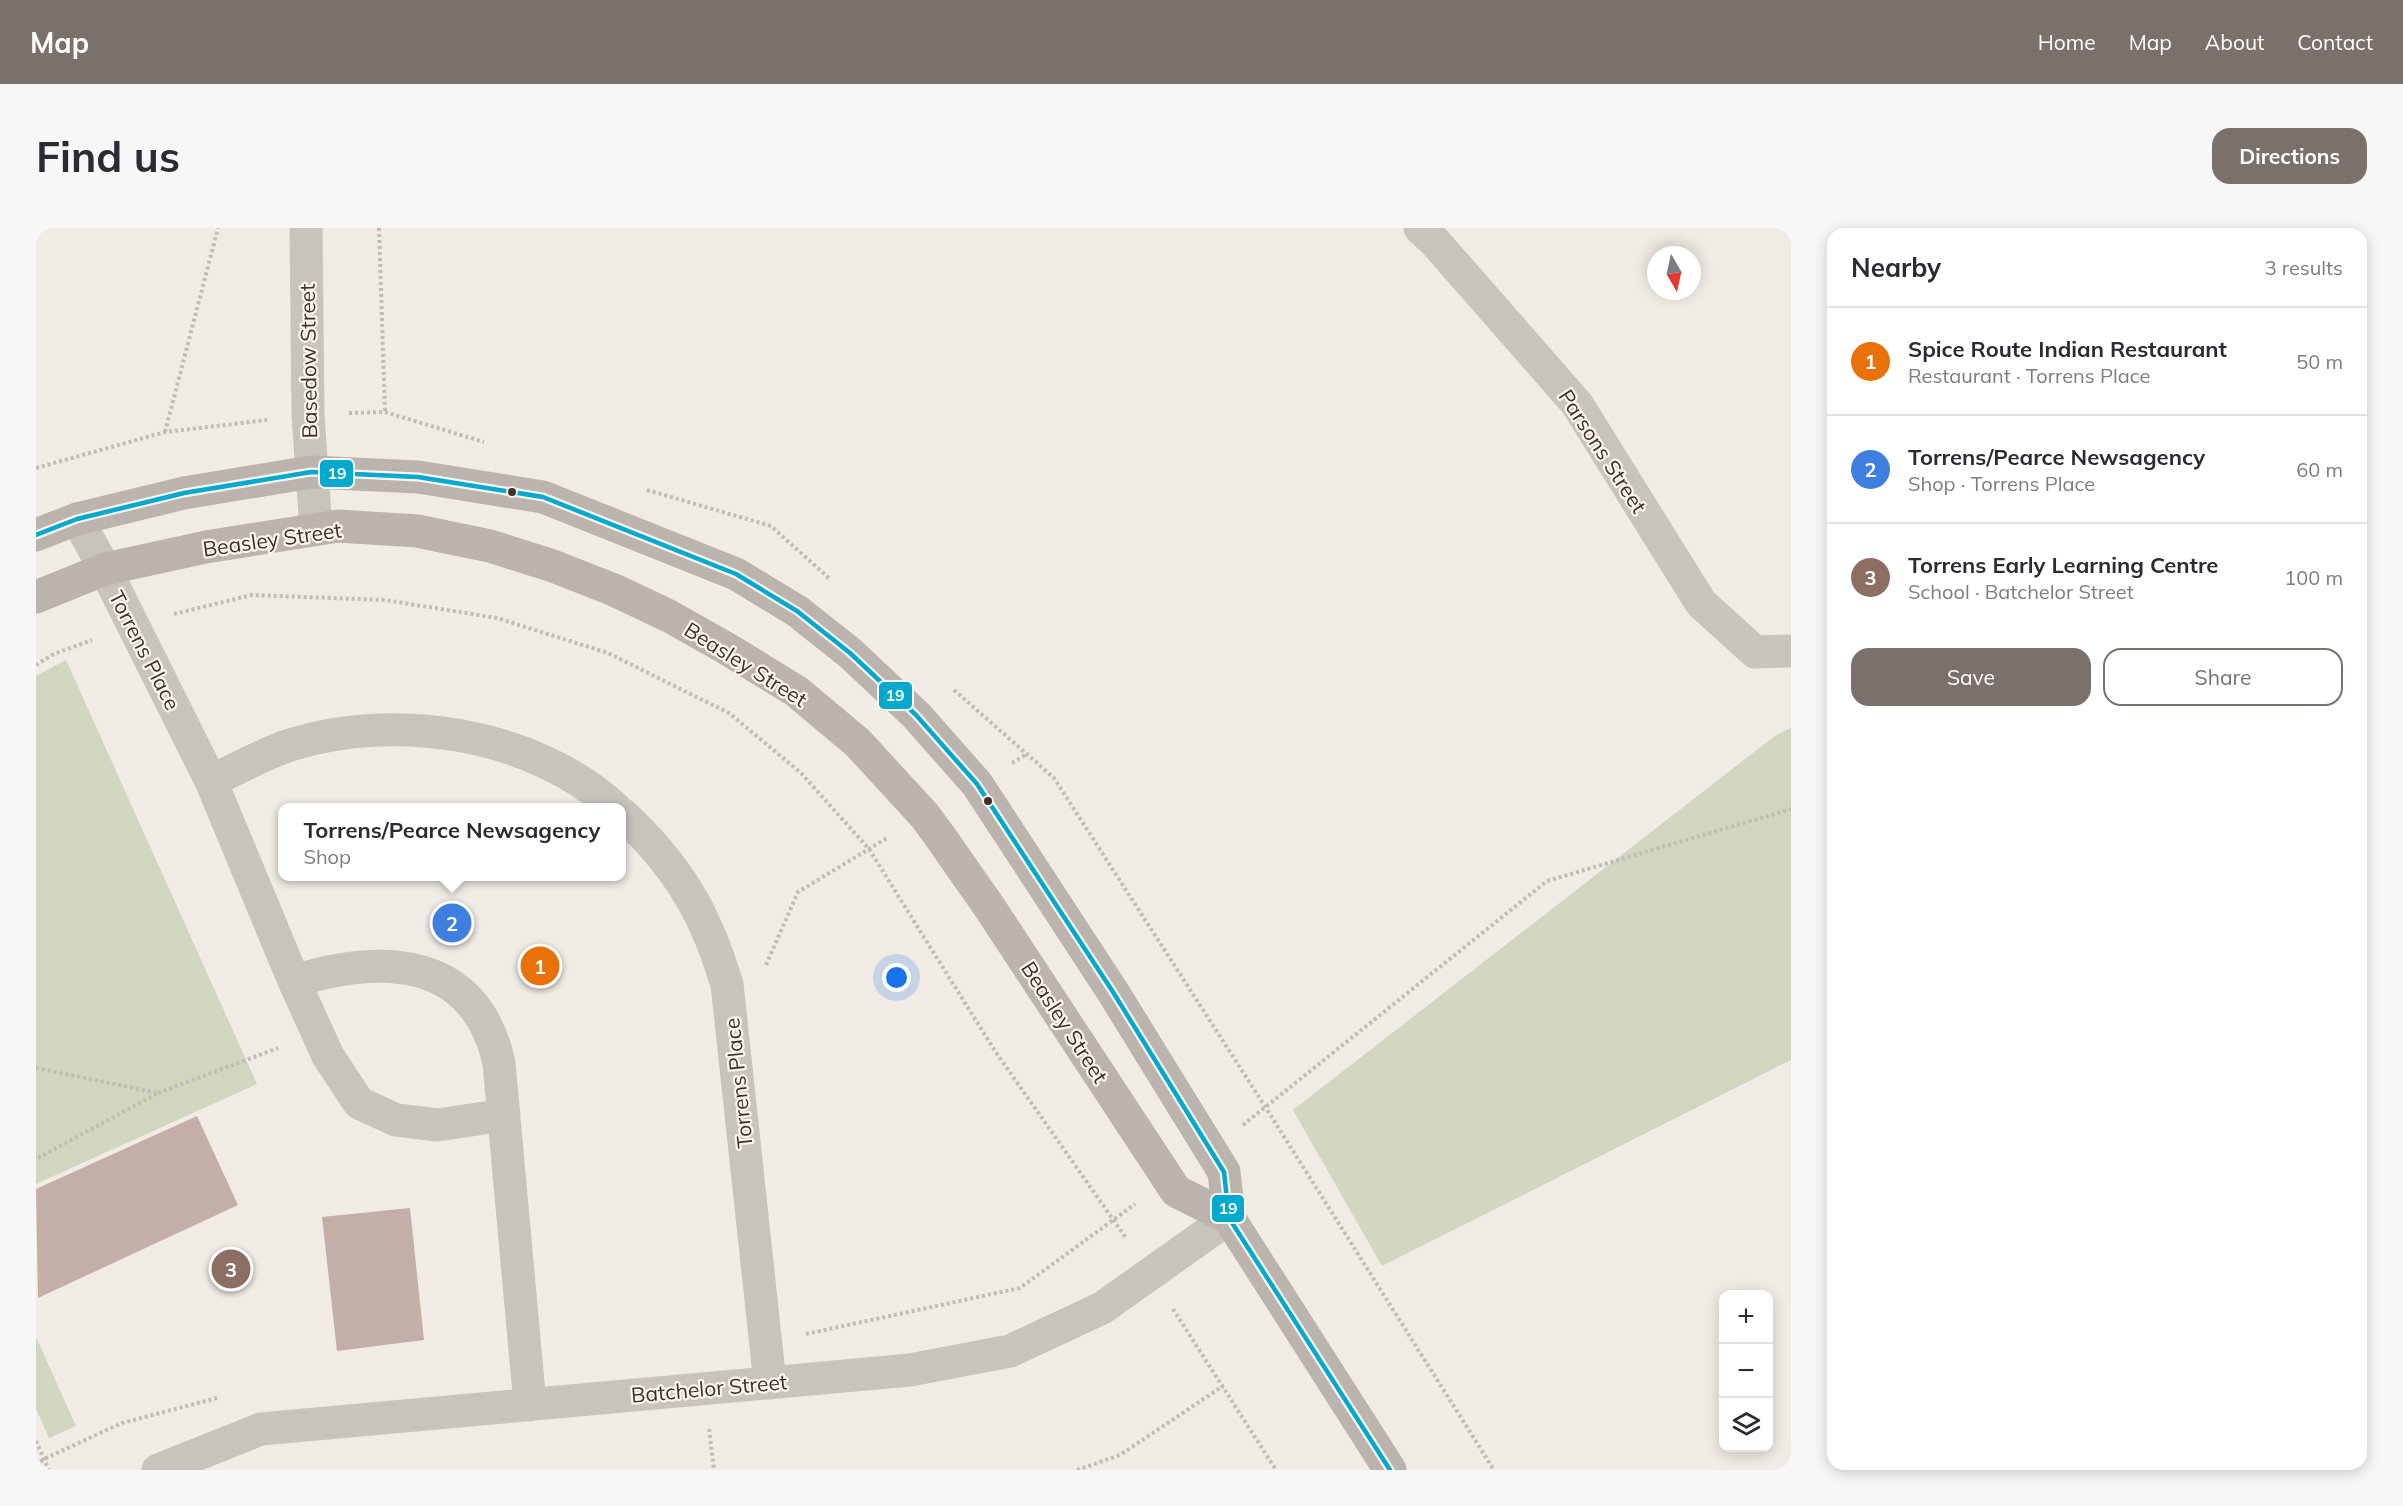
<!DOCTYPE html>
<meta charset="utf-8">
<style>
:root{--surface:#fff;--page:#f7f7f7;--text:#2b2b33;--muted:#7c7c81;--line:#e1e1e2;--accent:#7a716c}
body{margin:0;font-family:Mulish,sans-serif;background:var(--page);color:var(--text)}
.controls{position:absolute;right:18px;bottom:18px;display:grid;overflow:hidden;border-radius:12px;box-shadow:0 3px 15px #0003}
.controls button{width:54px;height:54px;display:grid;place-items:center;padding:0;border:0;border-bottom:2px solid var(--line);background:var(--surface);color:var(--text);font:30px sans-serif}
.compass{position:absolute;left:1611px;top:18px;width:54px;height:54px;border-radius:50%;background:var(--surface);box-shadow:0 3px 15px #0003;rotate:171deg}
.you{position:absolute;left:861px;top:750px;width:21px;height:21px;margin:-15px;border:4px solid #fff;border-radius:50%;background:#1a73e8;box-shadow:0 0 0 9px #1a73e833}
.badge{display:grid;place-items:center;width:39px;height:39px;border-radius:50%;background:var(--accent);color:#fff;font-size:20px;font-weight:700}
.pin{position:absolute;translate:-50% -50%;border:3px solid #fff;box-shadow:0 2px 6px #0006}
.popup{position:absolute;left:242px;top:575px;width:348px;height:78px;box-sizing:border-box;display:grid;place-content:center;border-radius:12px;background:var(--surface);filter:drop-shadow(0 2px 4px #0005);font-size:20px;white-space:nowrap;color:var(--muted)}
.popup b{font-size:22px;color:var(--text)}
.popup::after{content:'';position:absolute;left:50%;top:100%;margin-left:-12px;border:12px solid transparent;border-top-color:var(--surface)}
.list{margin:0;padding:0;list-style:none}
h2{display:flex;justify-content:space-between;align-items:center;height:78px;margin:0;padding:0 24px;font-size:26px}
h2 small{font-size:20px;font-weight:400;color:var(--muted)}
.list li{display:grid;grid-template-columns:39px 1fr auto;gap:18px;align-items:center;box-sizing:border-box;height:108px;padding:0 24px;border-top:2px solid var(--line)}
.list b{display:block;font-size:22px;white-space:nowrap}
.list p{margin:0;font-size:20px;white-space:nowrap;color:var(--muted)}
.list em{font-size:20px;font-style:normal;color:var(--muted)}
.actions{display:flex;gap:12px;padding:18px 24px}
.actions a{flex:1;padding:14px 0;border:2px solid var(--accent);border-radius:18px;text-align:center;font-size:21px;color:var(--accent)}
.actions .main{background:var(--accent);color:#fff}
.icon{flex:none;width:33px;height:33px;fill:none;stroke:currentColor;stroke-width:2;stroke-linecap:round;stroke-linejoin:round}
.map{position:relative;flex:none;width:1755px;height:1242px;overflow:hidden;border-radius:18px}
header{display:flex;align-items:center;gap:36px;box-sizing:border-box;height:84px;padding:0 30px;background:var(--accent);color:#fff}
header strong{font-size:28px}
nav{display:flex;gap:33px;margin-inline-start:auto;font-size:21px}
.intro{display:flex;align-items:center;justify-content:space-between;box-sizing:border-box;height:144px;padding:0 36px}
h1{margin:0;font-size:42px}
.button{padding:15px 27px;border-radius:18px;background:var(--accent);color:#fff;font-size:21px;font-weight:700}
main{display:flex;gap:36px;padding:0 36px}
aside{flex:1;background:var(--surface);border-radius:18px;box-shadow:0 3px 15px #0003}
.map>svg:first-child{display:block}
.green{fill:#d1d6bf}
.building{fill:#c3afa7}
.lines{fill:none;stroke-linecap:round;stroke-linejoin:round}
.path{stroke:#c2bbb6;stroke-width:4;stroke-dasharray:3 3;stroke-linecap:butt}
.minor{stroke:#c9c3be;stroke-width:33}
.secondary{stroke:#bab3ae;stroke-width:33}
.bus-1-casing{stroke:#fbf5ee;stroke-width:9}
.bus-1{stroke:#00a9ce;stroke-width:4.5}
.bus-dot{fill:#3b302b;stroke:#fbf5ee;stroke-width:2}
.labels{text-anchor:middle;dominant-baseline:central;stroke-width:4.5;stroke-linejoin:round;paint-order:stroke}
.street-label{font-size:21px;fill:#3b302b;stroke:#fbf5ee}
.line-badge{stroke:#fbf5ee;stroke-width:2}
.badge-label{font-size:16px;text-anchor:middle;font-weight:bold;fill:#fff}
</style>
<header>
<strong>Map</strong>
<nav><a>Home</a><a>Map</a><a>About</a><a>Contact</a></nav>
</header>
<div class="intro"><h1>Find us</h1><a class="button">Directions</a></div>
<main>
<div class="map">
<svg width="1755" height="1242" viewBox="0 0 1755 1242">
<rect width="100%" height="100%" fill="#f0ebe5"/>
<path class="green" d="M 30,432 L 221,856 L 0,956 L 0,448 Z
M 1755,500 L 1755,832 L 1346,1038 L 1257,882 L 1740,507 Z
M 0,1109 L 40,1198 L 13,1210 L 0,1181 Z"/>
<path class="building" d="M 161,888 L 202,977 L 2,1070 L 0,961 Z
M 374,980 L 388,1112 L 301,1123 L 286,989 Z"/>
<g class="lines">
<path class="path" d="M 343,0 L 349,184
M 313,185 L 349,184 L 448,214
M 129,204 L 182,0
M 0,240 L 129,204 L 231,192
M 611,262 L 735,298 L 794,351
M 138,386 L 216,367 L 349,372 L 461,390 L 572,425 L 693,485 L 765,545 L 833,621 L 959,823 L 1090,1010
M 0,437 L 18,426 L 56,412
M 918,462 L 1018,550 L 1230,880 L 1458,1242
M 976,535 L 991,526
M 730,737 L 762,664 L 851,610
M 0,840 L 122,865 L 0,931
M 122,865 L 242,820
M 1207,897 L 1511,653 L 1755,581
M 1137,1081 L 1240,1242
M 770,1106 L 984,1060 L 1099,976
M 673,1201 L 678,1242
M 0,1213 L 13,1242
M 0,1238 L 8,1231 L 86,1195 L 181,1170
M 1041,1242 L 1084,1227 L 1187,1158"/>
<path class="minor" d="M 270,0 L 272,187 L 280,301
M 1384,0 L 1400,15 L 1541,176 L 1665,375 L 1719,424 L 1755,423
M 41,291 L 69,341 L 175,553 L 258,753 L 292,828 L 323,875 L 360,892 L 402,897 L 468,887
M 175,553 C 201,541 227,526 254,517 C 358,484 496,504 579,580
M 586,586 C 622,619 653,658 672,704 C 680,721 685,739 691,756 L 734,1155
M 258,753 C 345,726 439,727 463,835 L 494,1177
M 122,1242 L 225,1201 L 874,1142 L 974,1123 L 1066,1080 L 1193,990"/>
<path class="secondary" d="M 0,307 L 41,291 L 148,265 L 275,244 L 382,249 L 507,269 L 700,346 L 761,383 L 814,425 L 880,487 L 941,556 L 1077,764 L 1188,944 L 1193,990 L 1354,1242
M 0,369 L 69,341 L 170,319 L 302,298 L 381,303 L 454,318 L 517,338 L 578,362 L 633,388 L 688,419 L 760,463 L 822,515 L 889,588 L 903,607 L 954,680 L 1140,963 L 1193,990"/>
<defs>
<path id="bus-1" d="M 0,307 L 41,291 L 148,265 L 275,244 L 382,249 L 507,269 L 700,346 L 761,383 L 814,425 L 880,487 L 941,556 L 1077,764 L 1188,944 L 1193,990 L 1354,1242"/>
</defs>
<use href="#bus-1" class="bus-1-casing"/>
<use href="#bus-1" class="bus-1"/>
</g>
<g class="bus-dot">
<circle cx="476" cy="264" r="5"/>
<circle cx="952" cy="573" r="5"/>
</g>
<g class="labels">
<g class="street-label">
<text transform="translate(272 133) rotate(-91)">Basedow Street</text>
<text transform="translate(1567 223) rotate(57)">Parsons Street</text>
<text transform="translate(236 311) rotate(-8)">Beasley Street</text>
<text transform="translate(109 422) rotate(63)">Torrens Place</text>
<text transform="translate(710 436) rotate(32)">Beasley Street</text>
<text transform="translate(1029 794) rotate(57)">Beasley Street</text>
<text transform="translate(702 855) rotate(-96)">Torrens Place</text>
<text transform="translate(673 1160) rotate(-5)">Batchelor Street</text>
</g>
</g>
<g class="line-badge">
<rect x="283" y="231" width="35" height="29" rx="6" fill="#00a9ce"/>
<rect x="842" y="453" width="35" height="29" rx="6" fill="#00a9ce"/>
<rect x="1175" y="966" width="34" height="29" rx="6" fill="#00a9ce"/>
</g>
<g class="badge-label">
<text x="301" y="251">19</text>
<text x="859" y="473">19</text>
<text x="1192" y="986">19</text>
</g>
</svg>
<div class="controls">
<button>+</button>
<button>−</button>
<button><svg class="icon" aria-label="layers" viewBox="0 0 24 24"><path d="M12 4l9 5-9 5-9-5zM3 14l9 5 9-5"/></svg></button>
</div>
<svg class="compass" viewBox="-18 -18 36 36"><path d="M0-13l5 13h-10z" fill="#e53935"/><path d="M0 13l5-13h-10z" fill="#7c7c81"/></svg>
<div class="you"></div>
<div class="pin badge" style="left:504px;top:738px;background:#e8710a">1</div>
<div class="pin badge" style="left:416px;top:695px;background:#3f7fe0">2</div>
<div class="popup"><b>Torrens/Pearce Newsagency</b>Shop</div>
<div class="pin badge" style="left:195px;top:1041px;background:#8d6e63">3</div>
</div>
<aside>
<h2>Nearby<small>3 results</small></h2>
<ul class="list">
<li><span class="badge" style="background:#e8710a">1</span><div><b>Spice Route Indian Restaurant</b><p>Restaurant · Torrens Place</p></div><em>50 m</em></li>
<li><span class="badge" style="background:#3f7fe0">2</span><div><b>Torrens/Pearce Newsagency</b><p>Shop · Torrens Place</p></div><em>60 m</em></li>
<li><span class="badge" style="background:#8d6e63">3</span><div><b>Torrens Early Learning Centre</b><p>School · Batchelor Street</p></div><em>100 m</em></li>
</ul>
<div class="actions"><a class="main">Save</a><a>Share</a></div>
</aside>
</main>
